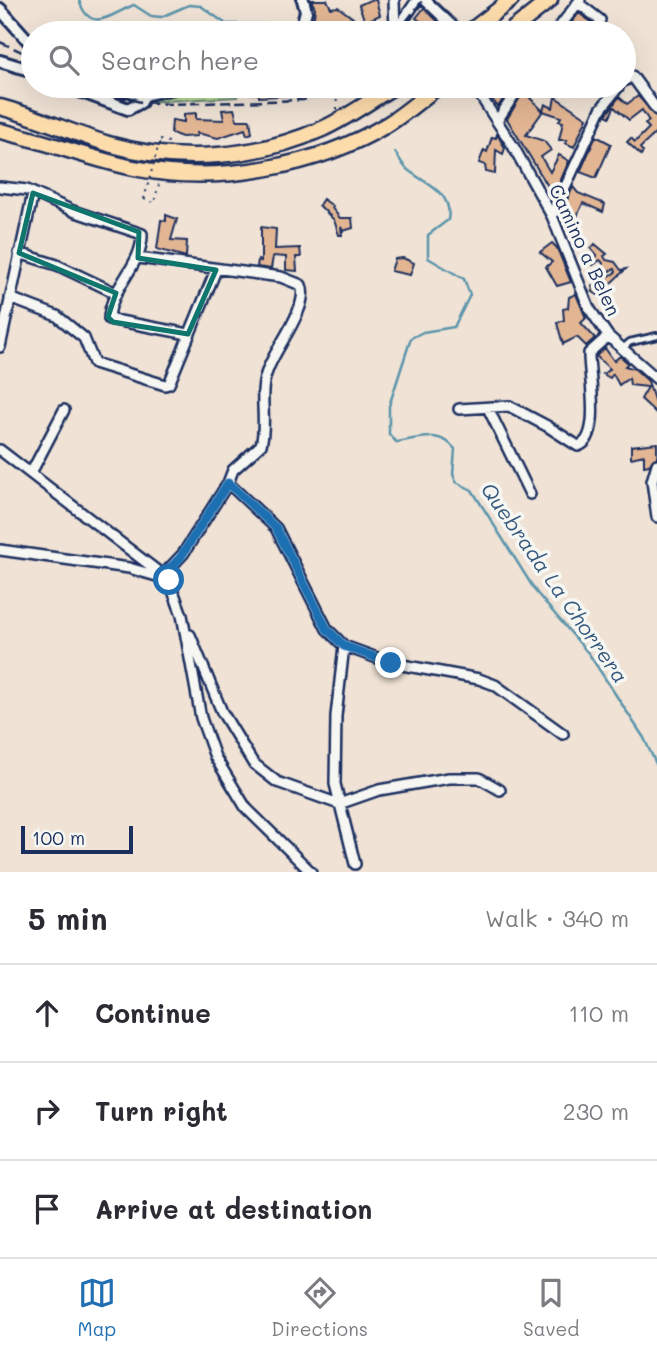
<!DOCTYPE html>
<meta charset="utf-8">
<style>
body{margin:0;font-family:Mali,sans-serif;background:#f7f7f7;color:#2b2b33}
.scale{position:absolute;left:21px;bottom:18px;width:112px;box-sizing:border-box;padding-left:7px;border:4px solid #1b2f5e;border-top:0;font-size:19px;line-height:24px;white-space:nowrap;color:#1b2f5e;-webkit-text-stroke:5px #f6f6f2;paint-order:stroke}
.stop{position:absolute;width:21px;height:21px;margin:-16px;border:5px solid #1f6fb2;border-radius:50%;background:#fff}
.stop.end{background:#1f6fb2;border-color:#fff;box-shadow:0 2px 7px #0008}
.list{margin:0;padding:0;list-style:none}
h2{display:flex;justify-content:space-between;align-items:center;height:91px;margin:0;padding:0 28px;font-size:30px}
h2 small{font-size:23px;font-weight:400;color:#7c7c81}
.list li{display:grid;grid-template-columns:46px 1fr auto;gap:21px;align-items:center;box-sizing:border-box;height:98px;padding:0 28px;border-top:2px solid #e1e1e2}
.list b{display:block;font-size:26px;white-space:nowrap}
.list em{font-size:23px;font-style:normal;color:#7c7c81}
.icon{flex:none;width:38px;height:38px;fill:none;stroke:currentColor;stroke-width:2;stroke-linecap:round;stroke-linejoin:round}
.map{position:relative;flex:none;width:657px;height:872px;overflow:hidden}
.search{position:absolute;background:#fff;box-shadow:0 7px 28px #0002;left:21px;right:21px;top:21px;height:77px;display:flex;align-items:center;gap:18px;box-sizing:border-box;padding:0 24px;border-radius:38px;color:#7c7c81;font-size:26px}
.sheet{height:385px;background:#fff}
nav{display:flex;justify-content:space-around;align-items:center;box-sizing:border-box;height:98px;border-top:2px solid #e1e1e2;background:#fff;font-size:19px;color:#7c7c81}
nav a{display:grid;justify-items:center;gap:4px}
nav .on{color:#1f6fb2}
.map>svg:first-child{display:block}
.green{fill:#b8dc96;stroke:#6a867a;stroke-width:2}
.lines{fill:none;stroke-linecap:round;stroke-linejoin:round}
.stream{stroke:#5b94ab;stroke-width:2.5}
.building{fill:#e3b693;stroke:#1b2f5e;stroke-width:2}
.service-casing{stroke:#1b2f5e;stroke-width:10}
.minor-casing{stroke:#1b2f5e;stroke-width:14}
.tertiary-casing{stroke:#1b2f5e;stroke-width:16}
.trunk-casing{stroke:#1b2f5e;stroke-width:19}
.path{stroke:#1b2f5e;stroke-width:2;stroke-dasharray:2 5;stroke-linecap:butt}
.service{stroke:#f6f6f2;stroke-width:4.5}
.minor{stroke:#f6f6f2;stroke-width:9}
.tertiary{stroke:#f6f6f2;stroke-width:10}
.trunk{stroke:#fddcac;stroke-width:14}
.rail{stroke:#1b2f5e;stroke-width:2.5;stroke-dasharray:10 5;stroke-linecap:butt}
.path-bridge{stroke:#1b2f5e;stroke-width:2;stroke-dasharray:2 5;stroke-linecap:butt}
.route{stroke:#1f6fb2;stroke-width:9}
.marked{fill:none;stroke:#0f766e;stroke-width:5;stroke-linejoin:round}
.labels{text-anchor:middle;stroke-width:7;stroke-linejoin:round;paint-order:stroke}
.street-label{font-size:19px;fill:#1b2f5e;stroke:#f6f6f2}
.water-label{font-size:21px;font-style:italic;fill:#36597e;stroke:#f6f6f2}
</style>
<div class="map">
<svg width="657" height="872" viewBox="0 0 657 872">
<rect width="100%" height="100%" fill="#f0e3d6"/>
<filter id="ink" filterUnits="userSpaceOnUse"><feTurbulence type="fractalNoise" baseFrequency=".0143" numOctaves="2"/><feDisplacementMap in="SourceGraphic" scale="14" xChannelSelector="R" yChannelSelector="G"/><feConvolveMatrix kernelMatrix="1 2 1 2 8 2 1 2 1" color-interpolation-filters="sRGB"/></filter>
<g filter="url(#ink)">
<path class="green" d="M 199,86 L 234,86 L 237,97 L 146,102 L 149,98 Z"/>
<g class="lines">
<path class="stream" d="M 79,0 C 90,35 111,14 134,5 L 151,16 L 161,17 L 189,5 L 201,6 L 226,24 L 271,24 L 288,33
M 395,152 C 399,158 403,166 408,170 C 427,185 453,192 448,220 L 428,235 L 428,258 L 464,279 L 470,295 L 454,327 L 423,332 L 411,338 L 389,406 L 389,434 L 396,442 C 418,439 439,429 455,449 L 453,474 L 456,482 L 472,490 L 536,592 L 589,654 L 644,738 L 657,766"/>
</g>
<path class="building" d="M 311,0 L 327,0 L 331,8 L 338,7 L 353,18 L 345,28 L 343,26 L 341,33 L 332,32 L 332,28 L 313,26 L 315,8 Z
M 370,0 L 376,0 L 380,15 L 365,22 L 359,5 Z
M 424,8 L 446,29 L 442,33 L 408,33 L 414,26 L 429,28 L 416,18 Z
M 579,13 L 596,26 L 603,27 L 597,33 L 564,33 Z
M 237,86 L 318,86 L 319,92 L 299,98 L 297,95 L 259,97 L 259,94 L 239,92 Z
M 482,86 L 498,86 L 507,93 L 498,107 Z
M 527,86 L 543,86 L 530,98 L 543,111 L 545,104 L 553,108 L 555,97 L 587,118 L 574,147 L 565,143 L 567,140 L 559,140 L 563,122 L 559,121 L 561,117 L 543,111 L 526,135 L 544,141 L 551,150 L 541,157 L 550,172 L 559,155 L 569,161 L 554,196 L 507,119 Z
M 638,96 L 657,117 L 657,132 L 640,148 L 643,152 L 641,155 L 627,142 L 631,138 L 635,142 L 649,128 L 645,124 L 649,121 L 642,110 L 629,120 L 614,107 L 610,117 L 606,115 L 619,97 L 627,104 Z
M 234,109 L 237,120 L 250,120 L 252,133 L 247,135 L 245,129 L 218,138 L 197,133 L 197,136 L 182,137 L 171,133 L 172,120 L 184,122 L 184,114 L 196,113 L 196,119 L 224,120 L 222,110 Z
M 497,134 L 505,148 L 503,154 L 496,150 L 495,174 L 486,172 L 485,165 L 479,163 L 484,150 L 487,152 L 492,137 L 496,138 Z
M 596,136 L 611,144 L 596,178 L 580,172 Z
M 573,187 L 578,193 L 605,204 L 603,212 L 583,203 L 573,225 L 566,221 L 561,213 Z
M 323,199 L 333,206 L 332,208 L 340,218 L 352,218 L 353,228 L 343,231 L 341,227 L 342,235 L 339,235 L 334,220 L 319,205 Z
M 166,215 L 177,219 L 171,240 L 187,241 L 186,257 L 157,249 L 161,220 L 166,221 Z
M 261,227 L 276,229 L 275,249 L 300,248 L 301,257 L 296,257 L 297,271 L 286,270 L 286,257 L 273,256 L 271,269 L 257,267 L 258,260 L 261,261 Z
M 552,243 L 557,248 L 571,282 L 557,286 L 546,267 L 552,262 L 540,252 Z
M 595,244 L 607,254 L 604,256 L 606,260 L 615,262 L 621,270 L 626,269 L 598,295 L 593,292 L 592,286 L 616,272 L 615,269 L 600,274 L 603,263 L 600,260 L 593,265 L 590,263 L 597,256 L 591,249 Z
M 403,258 L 414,263 L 410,275 L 391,271 L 395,259 Z
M 576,294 L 586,318 L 581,323 L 595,338 L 586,346 L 577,337 L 563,344 L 557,323 L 564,320 L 563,309 L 568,308 L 569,297 Z
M 605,348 L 614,361 L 620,356 L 628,363 L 625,366 L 635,369 L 648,381 L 654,400 L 657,394 L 657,414 L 641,399 L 648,387 L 630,385 L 629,378 L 619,385 L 613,374 L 610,378 L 603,374 L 610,369 L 596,356 Z
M 657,443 L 657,457 L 649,465 L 644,466 L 644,455 L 631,458 L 631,446 Z"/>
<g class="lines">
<defs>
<path id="service" d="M 623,348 L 630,342 L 657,336"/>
<path id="minor" d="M 394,0 L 395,30
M 425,0 L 460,33
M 578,3 L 600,20
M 395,32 L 417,0
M 555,33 L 580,0
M 624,81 L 632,76 L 657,110
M 476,89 L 513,146 L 552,216 L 589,308 L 608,336 L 657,379
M 497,121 L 520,86
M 0,187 L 27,190 L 73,211 L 142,234 C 143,265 110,287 109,319 L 188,334
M 552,216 L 601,109 L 619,86
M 19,253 L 57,265 L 116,293
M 138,258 L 281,277 L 301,285 C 310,306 276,347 268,369 C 257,394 268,420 261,445 L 233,470 L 228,483 L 276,528 L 327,629 L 344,646 L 336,716 L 335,784 L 355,864
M 10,298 L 57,316 L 84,338 L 94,363 L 165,385 L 169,384 L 216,270
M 0,347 L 33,193
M 488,408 L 530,494
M 459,409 L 509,406 L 547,426 L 578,446 C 603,439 588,372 589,353 L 608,336
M 0,450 L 169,580 L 182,615 L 201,718 L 215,757 L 246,808 L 311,872
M 657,464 L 652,481 L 657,517
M 31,473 L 64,410
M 0,550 L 129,568 L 167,579
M 164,574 L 183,554 L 228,483
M 190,635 L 222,712 L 253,763 L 277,782 L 339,804 L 379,790 L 449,778 L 479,778 L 500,790
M 344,646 L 391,663 L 479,679 L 495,685 L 563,734"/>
<path id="tertiary" d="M 0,9 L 33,46
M 300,33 L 306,11 L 303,0
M 0,61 L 33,71
M 66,86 L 128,109 L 141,102 L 144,95
M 113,86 L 144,95 L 183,86"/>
<path id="trunk" d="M 468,33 L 511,0
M 508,33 L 550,0
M 0,107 C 38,117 74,134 112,145 C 179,164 258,158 322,129 C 347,118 371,100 395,86
M 0,131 C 47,141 92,160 139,169 C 220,184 317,167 388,124 C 406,113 422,98 439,86"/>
</defs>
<use href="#service" class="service-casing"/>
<use href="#minor" class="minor-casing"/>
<use href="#tertiary" class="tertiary-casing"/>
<use href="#trunk" class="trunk-casing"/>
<path class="path" d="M 336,86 L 337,109
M 160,140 L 169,142
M 144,199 L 154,203 L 159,184"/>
<use href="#service" class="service"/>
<use href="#minor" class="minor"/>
<use href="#tertiary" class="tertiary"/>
<use href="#trunk" class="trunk"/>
<path class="rail" d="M 397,33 L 423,0
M 0,42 L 33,57
M 89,86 L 102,93 L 141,102 L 169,104 L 303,100 L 345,86"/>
<path class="path-bridge" d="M 144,199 L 160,140"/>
</g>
</g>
<g class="lines" filter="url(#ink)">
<path class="route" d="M 169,580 L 164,574 L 180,558 L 228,483 L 276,528 L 327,629 L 344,646 L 391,663"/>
</g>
<path class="marked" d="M 33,193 L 139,232 L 138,258 L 216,270 L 188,334 L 113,322 L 108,317 L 116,293 L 19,253 Z"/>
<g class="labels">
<g class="street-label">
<text transform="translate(585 250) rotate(65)" y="7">Camino a Belen</text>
</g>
<g class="water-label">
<text transform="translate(554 583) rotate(55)" y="7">Quebrada La Chorrera</text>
</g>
</g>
</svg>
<div class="scale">100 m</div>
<div class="stop" style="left:169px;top:580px"></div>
<div class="stop end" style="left:391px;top:663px"></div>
<div class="search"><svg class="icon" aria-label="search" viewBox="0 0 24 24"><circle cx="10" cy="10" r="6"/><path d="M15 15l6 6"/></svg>Search here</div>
</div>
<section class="sheet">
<h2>5 min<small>Walk · 340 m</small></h2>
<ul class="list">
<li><svg class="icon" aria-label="ahead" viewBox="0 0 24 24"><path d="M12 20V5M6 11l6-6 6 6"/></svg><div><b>Continue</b></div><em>110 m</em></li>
<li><svg class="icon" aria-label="right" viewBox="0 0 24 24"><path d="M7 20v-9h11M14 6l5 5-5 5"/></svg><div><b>Turn right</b></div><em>230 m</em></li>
<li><svg class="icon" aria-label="arrive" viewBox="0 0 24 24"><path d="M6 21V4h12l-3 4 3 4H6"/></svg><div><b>Arrive at destination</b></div></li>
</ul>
</section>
<nav>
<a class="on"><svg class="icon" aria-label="map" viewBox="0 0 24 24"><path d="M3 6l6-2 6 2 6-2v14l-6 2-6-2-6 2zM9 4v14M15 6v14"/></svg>Map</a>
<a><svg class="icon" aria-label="directions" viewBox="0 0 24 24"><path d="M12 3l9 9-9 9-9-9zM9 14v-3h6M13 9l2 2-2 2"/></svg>Directions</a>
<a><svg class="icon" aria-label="saved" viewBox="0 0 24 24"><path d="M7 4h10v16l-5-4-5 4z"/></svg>Saved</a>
</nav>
